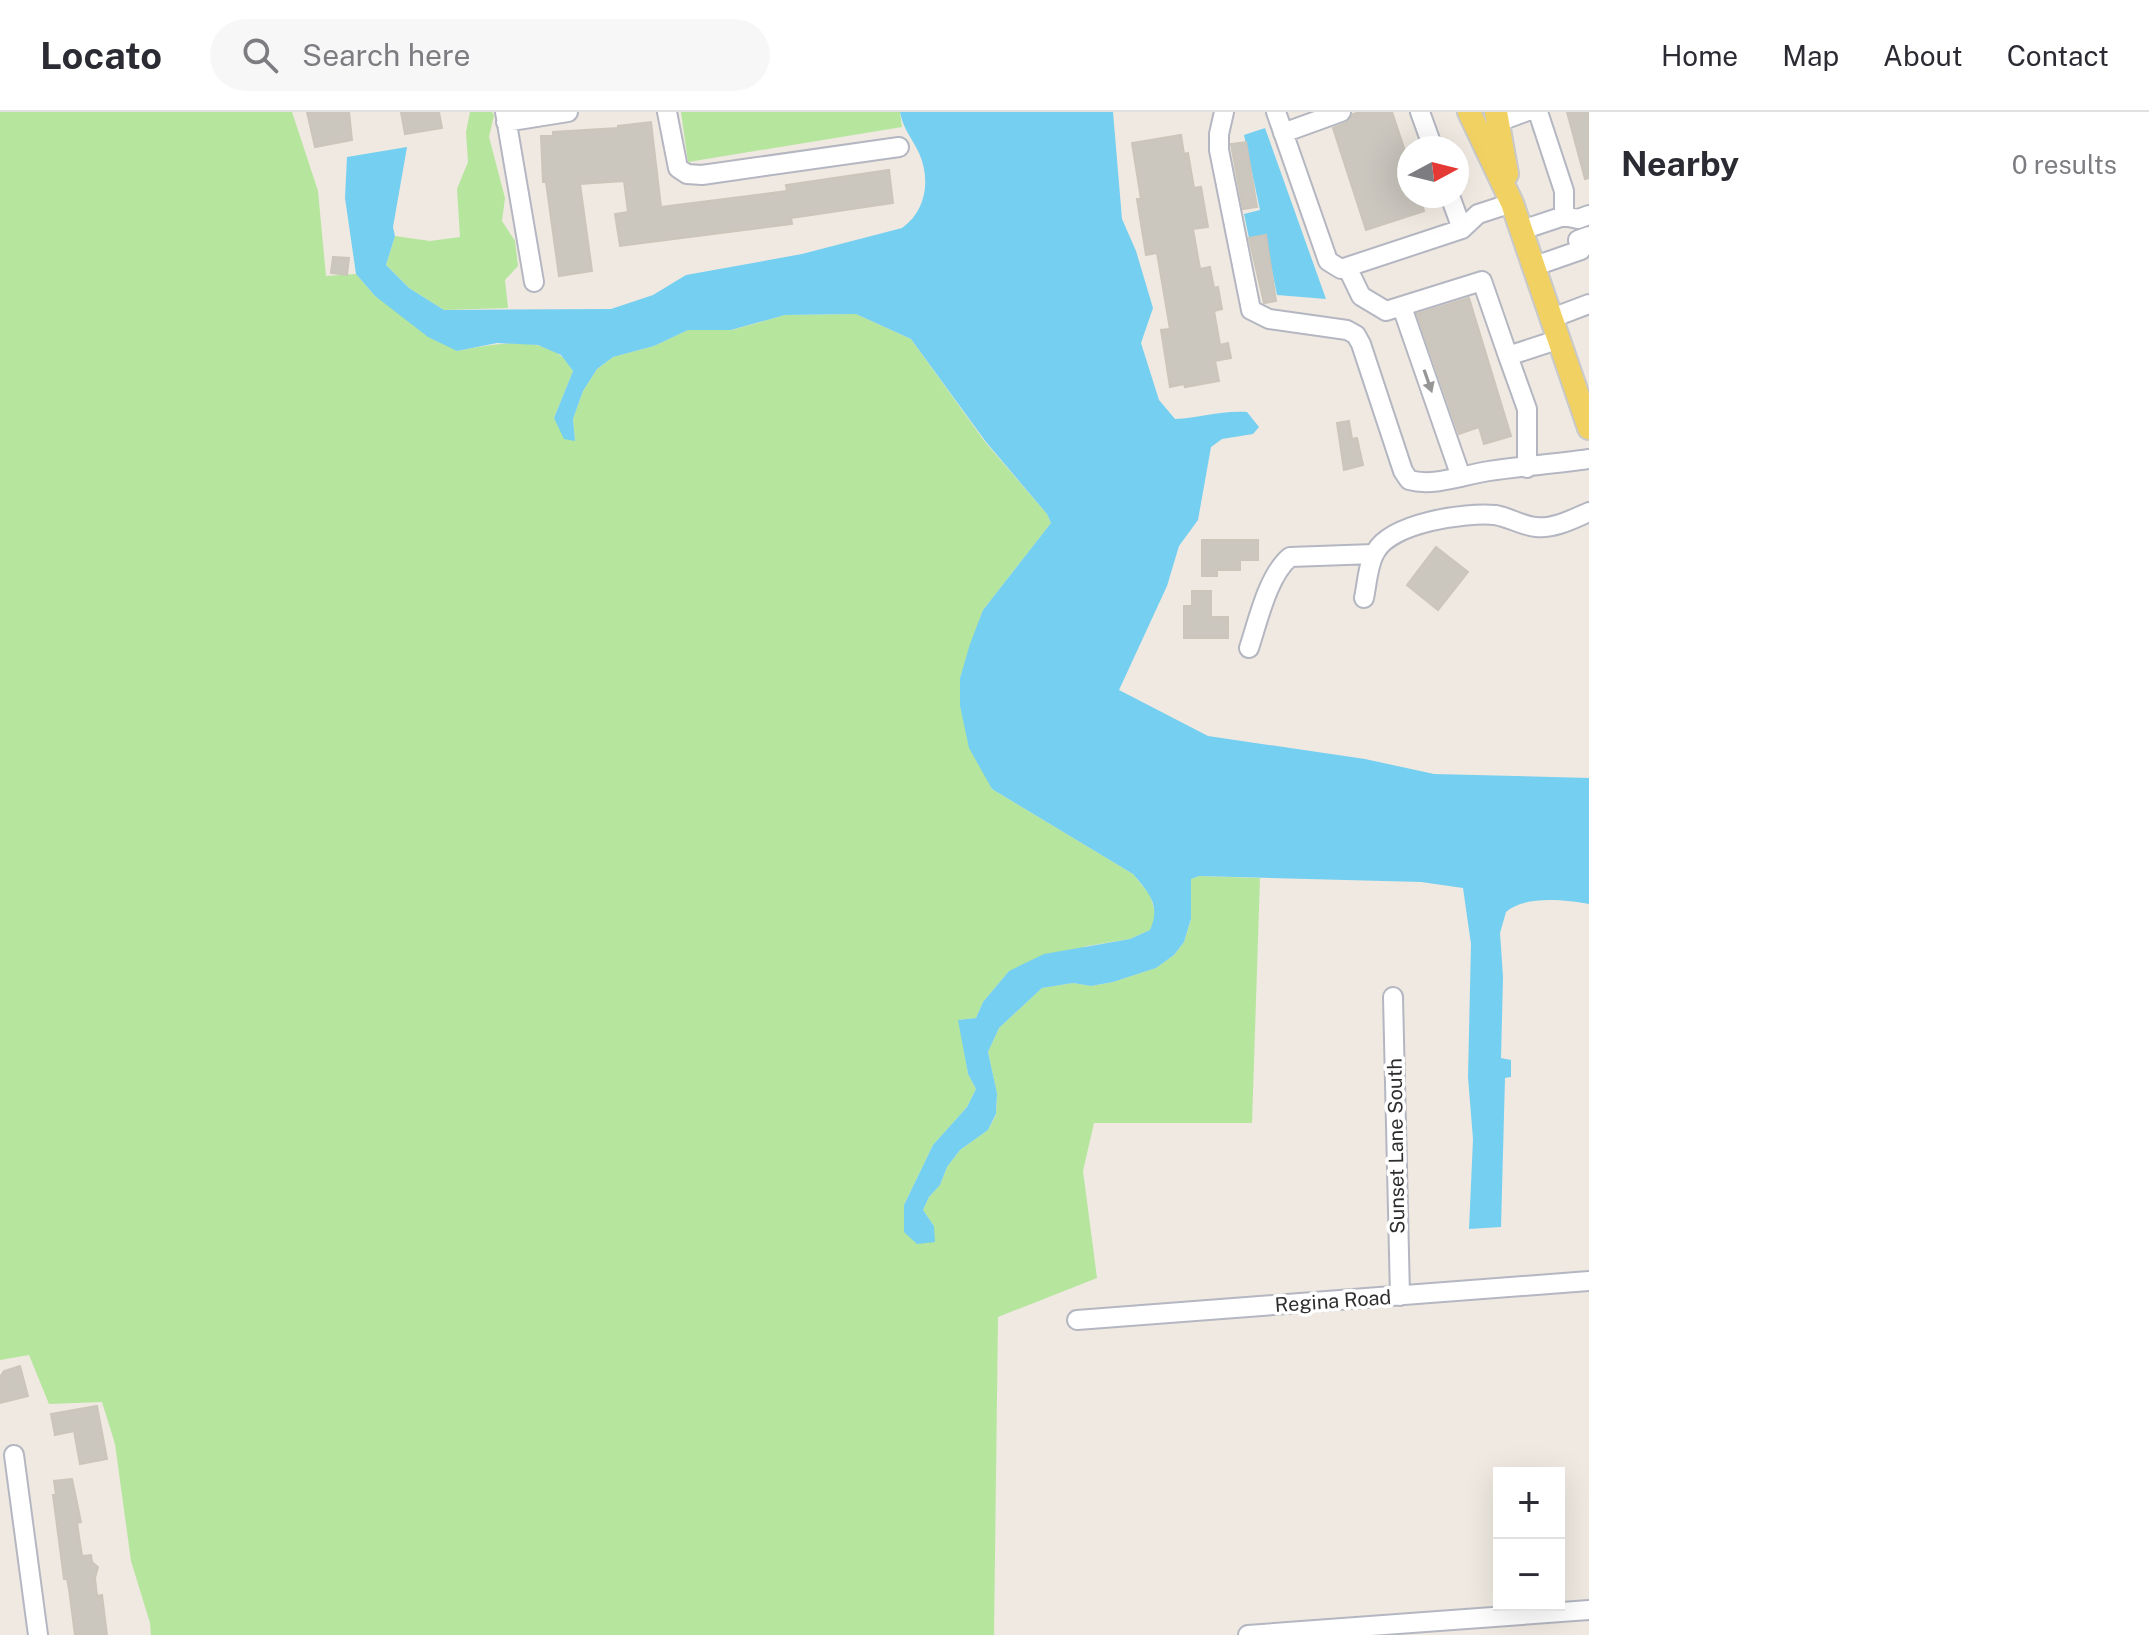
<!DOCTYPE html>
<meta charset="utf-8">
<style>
body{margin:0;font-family:"Public Sans",sans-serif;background:#f7f7f7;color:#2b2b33}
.controls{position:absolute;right:24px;bottom:24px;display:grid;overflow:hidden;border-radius:0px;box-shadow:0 8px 32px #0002}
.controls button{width:72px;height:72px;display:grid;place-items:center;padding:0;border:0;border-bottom:2px solid #e1e1e2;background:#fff;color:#2b2b33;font:40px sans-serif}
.compass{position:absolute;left:1397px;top:24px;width:72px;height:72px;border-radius:50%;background:#fff;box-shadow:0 8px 32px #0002;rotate:83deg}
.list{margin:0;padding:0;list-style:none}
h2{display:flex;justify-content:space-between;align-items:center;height:104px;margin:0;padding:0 32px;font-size:34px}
h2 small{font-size:26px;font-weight:400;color:#7c7c81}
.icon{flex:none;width:44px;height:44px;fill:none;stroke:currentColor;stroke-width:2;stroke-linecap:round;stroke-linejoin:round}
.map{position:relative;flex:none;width:1589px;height:1523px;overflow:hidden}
header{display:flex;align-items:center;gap:48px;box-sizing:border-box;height:112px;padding:0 40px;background:#fff;border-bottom:2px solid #e1e1e2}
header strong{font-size:38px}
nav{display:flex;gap:44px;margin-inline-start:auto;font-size:28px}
.search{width:560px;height:72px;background:#f7f7f7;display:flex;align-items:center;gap:20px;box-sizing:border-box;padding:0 28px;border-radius:44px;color:#7c7c81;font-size:30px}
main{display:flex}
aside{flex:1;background:#fff}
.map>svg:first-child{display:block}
.green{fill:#b6e59e}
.water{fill:#75cff0}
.building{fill:#cbc7bf;stroke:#cbc5ba;stroke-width:2}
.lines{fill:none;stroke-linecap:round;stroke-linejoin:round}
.minor-casing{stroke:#b4b7c1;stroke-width:22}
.major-casing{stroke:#c9c9c9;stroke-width:26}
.minor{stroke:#fff;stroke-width:18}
.major{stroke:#f2d163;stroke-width:22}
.oneway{fill:#969696}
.labels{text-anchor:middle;stroke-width:7;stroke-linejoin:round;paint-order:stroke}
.street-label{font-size:20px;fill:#2e2e2e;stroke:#fff}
</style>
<header>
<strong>Locato</strong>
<div class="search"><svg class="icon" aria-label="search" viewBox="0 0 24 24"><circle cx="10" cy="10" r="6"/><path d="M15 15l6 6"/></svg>Search here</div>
<nav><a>Home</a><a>Map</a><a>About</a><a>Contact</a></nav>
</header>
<main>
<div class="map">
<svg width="1589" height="1523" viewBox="0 0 1589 1523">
<rect width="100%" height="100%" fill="#efe9e1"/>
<path class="green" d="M 0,0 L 292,0 L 318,79 L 326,164 L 356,162 L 375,184 L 457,239 C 486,233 536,223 561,244 C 566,247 569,254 573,259 L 554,306 L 575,329 L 573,307 L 583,279 L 597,257 L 613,245 L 654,234 L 688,218 L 732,218 L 785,203 L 856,202 L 911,227 L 985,330 L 1047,402 L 1051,411 L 983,498 L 960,566 L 960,594 L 992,677 L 1133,762 L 1150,783 L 1156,804 L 1150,818 L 1130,827 L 1087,834 L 1009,859 L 983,890 L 976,906 L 959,908 L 968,962 L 976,977 L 967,995 L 933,1033 L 904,1093 L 934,1114 L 923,1098 L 929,1085 L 940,1073 L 947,1055 L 960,1038 L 988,1018 L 996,1003 L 997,981 L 988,940 L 999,916 L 1042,876 L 1073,871 L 1091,874 L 1113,870 L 1156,856 L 1174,843 L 1184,830 L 1191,808 L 1191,767 L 1199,764 L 1260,766 L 1252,1011 L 1094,1011 L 1083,1059 L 1097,1166 L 998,1205 L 994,1523 L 151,1523 L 150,1511 L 131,1449 L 115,1332 L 102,1290 L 49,1292 L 29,1243 L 0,1248 Z
M 470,0 L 492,0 L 494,3 L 489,25 L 505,86 L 502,109 L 515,129 L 518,154 L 505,168 L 508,196 L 444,198 L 409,176 L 386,153 L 395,124 L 430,129 L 460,125 L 457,77 L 468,50 L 466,20 Z
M 681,0 L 900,0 L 902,15 L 688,50 Z"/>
<path class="water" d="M 900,0 L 1113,0 L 1122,107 L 1136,139 L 1153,196 L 1141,231 L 1159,288 L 1175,307 C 1200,306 1222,298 1247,300 L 1259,315 L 1253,322 L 1222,327 L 1211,335 L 1198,408 L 1179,434 L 1167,474 L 1119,578 L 1208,624 L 1365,647 L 1434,662 L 1589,666 L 1589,792 C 1565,788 1525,783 1506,800 L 1500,821 L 1503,865 L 1501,946 L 1511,948 L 1511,965 L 1505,966 L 1501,1115 L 1469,1117 L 1473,1027 L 1468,965 L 1471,832 L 1463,776 L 1421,770 L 1199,764 L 1191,767 L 1191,807 L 1184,830 L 1174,843 L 1156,856 L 1113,870 L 1091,874 L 1073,871 L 1042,876 L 999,916 L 988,940 L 997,981 L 996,1002 L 988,1018 L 960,1038 L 947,1055 L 940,1073 L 929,1085 L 923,1098 L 934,1114 L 935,1130 L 917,1132 L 904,1120 L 904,1093 L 933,1033 L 967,995 L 976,977 L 968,962 L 958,908 L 976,906 L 983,890 L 1009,859 L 1044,842 L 1130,827 L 1150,818 C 1161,793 1149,781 1133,762 L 992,677 L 969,636 L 960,594 L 960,566 L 970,532 L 983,498 L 1051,411 L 1047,402 L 986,330 L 911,227 L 856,202 L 785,203 L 731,218 L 688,218 L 654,234 L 613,245 L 597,257 L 583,279 L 573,307 L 575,329 L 564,327 L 554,306 L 573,259 L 561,243 L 538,233 L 497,231 L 457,239 L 428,225 L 375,184 L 356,162 L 345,86 L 347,45 L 407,35 L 393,115 L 395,124 L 386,153 L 409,176 L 444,198 L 611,197 L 653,183 L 686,163 L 802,142 L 902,116 C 926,99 931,68 919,41 C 912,26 903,17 900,0 Z
M 1265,16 L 1326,187 L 1277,183 L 1265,124 L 1249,126 L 1244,102 L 1260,98 L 1244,23 Z"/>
<path class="building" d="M 307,0 L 349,0 L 352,28 L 315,35 Z
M 401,0 L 439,0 L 442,16 L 405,22 Z
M 1360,0 L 1392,0 L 1409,51 L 1409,84 L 1420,84 L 1424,99 L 1366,118 L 1333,16 L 1346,11 L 1353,2 Z
M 1567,0 L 1589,0 L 1589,66 L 1585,67 Z
M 651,10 L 661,95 L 787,79 L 786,73 L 889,58 L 893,91 L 791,106 L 792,112 L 620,134 L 615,102 L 628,100 L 624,69 L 580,72 L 592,159 L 559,164 L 546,70 L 543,70 L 541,24 L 553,24 L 553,20 L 618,16 L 618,14 Z
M 1181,23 L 1184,42 L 1188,41 L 1194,76 L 1201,75 L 1208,115 L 1193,117 L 1200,157 L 1210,155 L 1214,176 L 1218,175 L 1222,197 L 1214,199 L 1220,233 L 1228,231 L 1231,246 L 1215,249 L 1219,269 L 1185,275 L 1184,272 L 1170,275 L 1161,218 L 1170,217 L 1157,141 L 1146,143 L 1137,87 L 1141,87 L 1132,31 Z
M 1246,30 L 1257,95 L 1243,97 L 1231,32 Z
M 1266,123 L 1276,189 L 1264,191 L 1249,126 Z
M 333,145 L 349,146 L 347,163 L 331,161 Z
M 1469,186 L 1511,324 L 1484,332 L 1479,315 L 1459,322 L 1417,202 Z
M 1349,309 L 1352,327 L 1357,326 L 1363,353 L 1344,358 L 1337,311 Z
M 1202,428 L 1258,428 L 1258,448 L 1240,448 L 1240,458 L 1217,458 L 1217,464 L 1202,464 Z
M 1436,435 L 1468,460 L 1438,498 L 1407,473 Z
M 1192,479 L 1211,479 L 1211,505 L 1228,505 L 1228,526 L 1184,526 L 1184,494 L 1192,494 Z
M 20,1254 L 28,1284 L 0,1291 L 0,1265 L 4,1259 Z
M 97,1294 L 107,1347 L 80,1352 L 74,1319 L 55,1323 L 51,1302 Z
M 72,1367 L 81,1410 L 77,1411 L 82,1444 L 91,1443 L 92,1450 L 98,1455 L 95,1466 L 97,1484 L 102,1483 L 107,1523 L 75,1523 L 69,1477 L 67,1467 L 64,1467 L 53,1383 L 56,1383 L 54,1369 Z"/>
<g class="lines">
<defs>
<path id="minor" d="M 505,0 L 534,170
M 667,0 L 678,56 L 687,62 L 702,63 L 899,35
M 1224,0 L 1219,22 L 1219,38 L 1251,198 L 1269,207 L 1347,218 L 1356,223 L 1361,232 L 1403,359 L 1409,368 C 1434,375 1463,363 1489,359 C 1522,354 1556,352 1589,347
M 1276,0 L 1328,149 L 1341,157 L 1462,117 L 1478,102 L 1512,91
M 1420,0 L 1433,36
M 506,10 L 568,0
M 1498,10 L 1525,0
M 1283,21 L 1341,0
M 1450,84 L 1462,117
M 1564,104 L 1578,107 L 1589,103
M 1522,118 L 1564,104 L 1564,79 L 1538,0
M 1535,154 L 1581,138 L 1578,128 L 1589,124
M 1347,155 L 1361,184 L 1386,199 L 1482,169 L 1508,244
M 1402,195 L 1461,365
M 1552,206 L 1589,192
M 1527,356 L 1527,297 L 1508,244 L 1560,227
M 1364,486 C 1367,472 1368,451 1376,439 C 1392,411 1465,400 1495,403 C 1509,405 1522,414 1536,415 C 1554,417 1573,407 1589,400
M 1249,536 C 1258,509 1268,463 1290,445 L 1374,442
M 1393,885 L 1400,1184
M 1077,1208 L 1589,1169
M 14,1343 L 38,1523
M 1248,1523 L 1589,1498"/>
<path id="major" d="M 1469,0 L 1512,91 L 1589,316
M 1496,0 L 1507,62"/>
</defs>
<use href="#minor" class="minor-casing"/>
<use href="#major" class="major-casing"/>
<use href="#minor" class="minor"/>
<use href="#major" class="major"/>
</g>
<defs><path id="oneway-solid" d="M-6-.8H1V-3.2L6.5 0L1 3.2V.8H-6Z" transform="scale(2)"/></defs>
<use class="oneway" href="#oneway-solid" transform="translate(1428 269) rotate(71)"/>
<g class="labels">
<g class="street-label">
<text transform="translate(1396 1034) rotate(-91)" y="7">Sunset Lane South</text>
<text transform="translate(1333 1189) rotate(-4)" y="7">Regina Road</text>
</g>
</g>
</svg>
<div class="controls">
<button>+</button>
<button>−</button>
</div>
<svg class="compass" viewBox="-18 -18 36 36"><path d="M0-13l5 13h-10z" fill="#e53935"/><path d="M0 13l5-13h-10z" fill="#7c7c81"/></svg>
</div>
<aside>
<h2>Nearby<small>0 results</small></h2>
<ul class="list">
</ul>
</aside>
</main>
